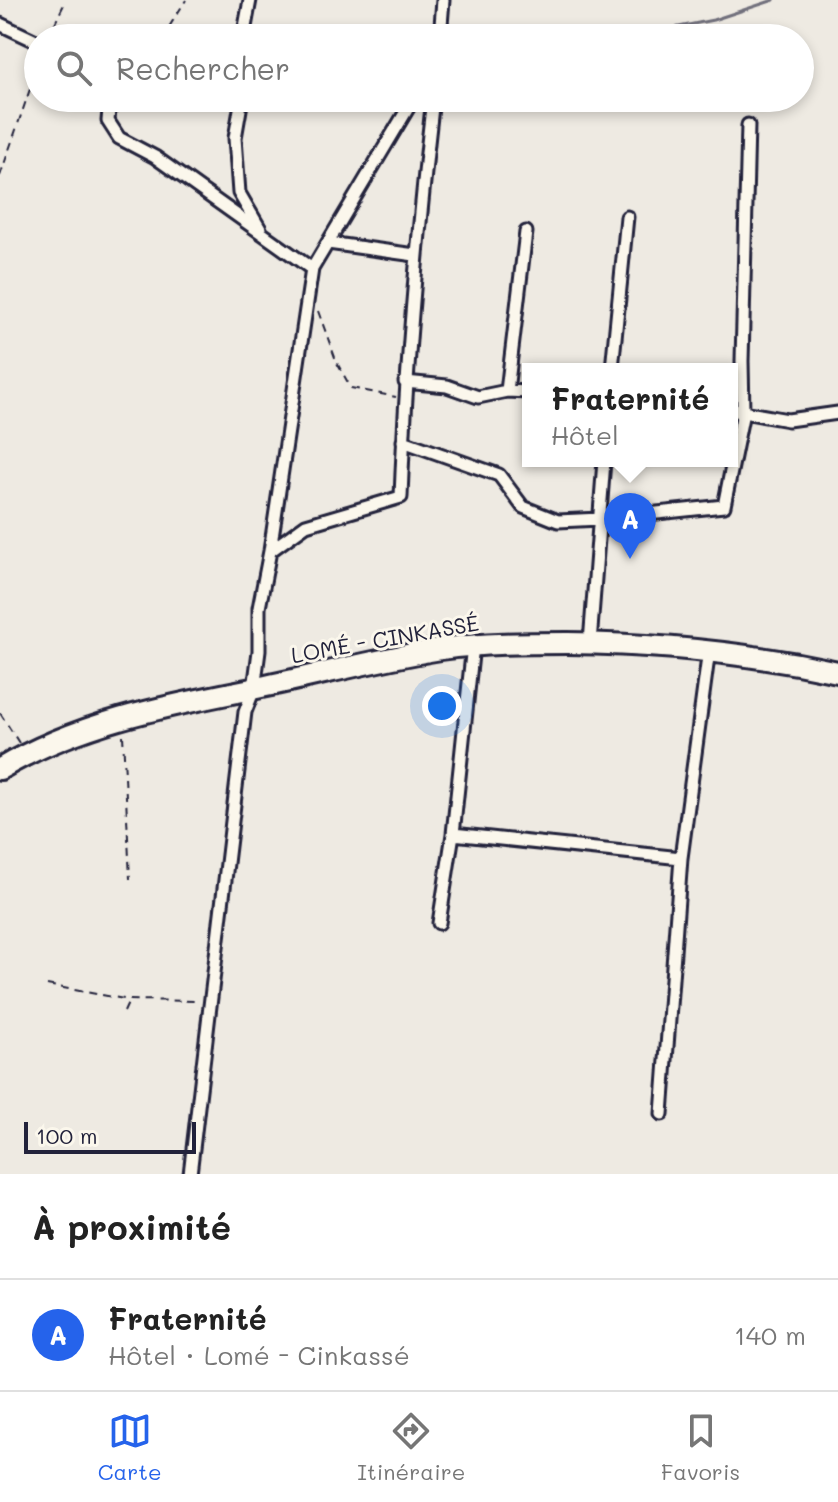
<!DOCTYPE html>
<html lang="fr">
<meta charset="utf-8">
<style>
body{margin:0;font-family:Mali,sans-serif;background:#f6f6f6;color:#222}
.scale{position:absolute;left:24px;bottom:20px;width:172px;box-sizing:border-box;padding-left:8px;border:4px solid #22223b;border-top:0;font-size:22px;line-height:28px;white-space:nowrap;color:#22223b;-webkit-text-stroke:6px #fbf7ec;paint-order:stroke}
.you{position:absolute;left:442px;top:706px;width:28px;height:28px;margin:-20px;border:6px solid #fff;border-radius:50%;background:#1a73e8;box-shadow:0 0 0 12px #1a73e833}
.badge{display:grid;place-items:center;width:52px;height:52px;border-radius:50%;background:#2563eb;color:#fff;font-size:26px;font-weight:700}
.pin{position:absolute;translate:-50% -66px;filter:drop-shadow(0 2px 4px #0008)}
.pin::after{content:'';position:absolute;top:42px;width:28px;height:24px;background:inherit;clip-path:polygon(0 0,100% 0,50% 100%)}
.popup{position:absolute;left:522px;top:363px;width:216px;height:104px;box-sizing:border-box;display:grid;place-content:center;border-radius:0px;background:#fff;filter:drop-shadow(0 2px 6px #0005);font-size:26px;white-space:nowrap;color:#767676}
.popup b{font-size:30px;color:#222}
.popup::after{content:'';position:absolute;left:50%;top:100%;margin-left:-16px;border:16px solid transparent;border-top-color:#fff}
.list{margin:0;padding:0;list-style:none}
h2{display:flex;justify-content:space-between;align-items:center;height:104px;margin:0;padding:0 32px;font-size:34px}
h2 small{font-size:26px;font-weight:400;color:#767676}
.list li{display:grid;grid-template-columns:52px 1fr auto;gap:24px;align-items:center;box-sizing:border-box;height:112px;padding:0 32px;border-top:2px solid #e0e0e0}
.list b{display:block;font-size:30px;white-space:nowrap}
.list p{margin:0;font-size:26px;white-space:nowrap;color:#767676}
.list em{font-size:26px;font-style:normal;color:#767676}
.icon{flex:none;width:44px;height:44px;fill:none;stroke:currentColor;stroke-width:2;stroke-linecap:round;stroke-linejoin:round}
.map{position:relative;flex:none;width:838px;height:1174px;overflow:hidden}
.search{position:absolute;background:#fff;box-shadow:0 4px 12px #0003;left:24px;right:24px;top:24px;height:88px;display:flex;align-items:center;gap:20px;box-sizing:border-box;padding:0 28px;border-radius:44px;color:#767676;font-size:30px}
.sheet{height:216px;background:#fff}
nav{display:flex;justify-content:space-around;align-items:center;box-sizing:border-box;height:112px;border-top:2px solid #e0e0e0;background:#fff;font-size:22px;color:#767676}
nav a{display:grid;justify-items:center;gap:4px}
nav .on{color:#2563eb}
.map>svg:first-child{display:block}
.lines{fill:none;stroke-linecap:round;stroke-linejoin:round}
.stream{stroke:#716f7c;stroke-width:3}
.minor-casing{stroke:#22223b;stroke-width:17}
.trunk-casing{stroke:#22223b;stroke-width:26}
.path{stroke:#22223b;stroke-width:2;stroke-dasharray:8 6;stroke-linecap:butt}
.minor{stroke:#fbf7ec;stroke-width:11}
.trunk{stroke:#fbf7ec;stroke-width:20}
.labels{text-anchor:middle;stroke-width:6;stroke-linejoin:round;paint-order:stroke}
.street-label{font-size:22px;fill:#22223b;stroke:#fbf7ec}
</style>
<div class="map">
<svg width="838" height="1174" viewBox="0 0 838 1174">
<rect width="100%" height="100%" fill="#eeeae2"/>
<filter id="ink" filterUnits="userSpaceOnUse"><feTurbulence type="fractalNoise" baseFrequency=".0125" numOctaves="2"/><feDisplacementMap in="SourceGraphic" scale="16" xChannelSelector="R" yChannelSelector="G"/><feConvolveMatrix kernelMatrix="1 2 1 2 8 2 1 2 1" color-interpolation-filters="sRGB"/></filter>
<g filter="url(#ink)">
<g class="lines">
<path class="stream" d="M 644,38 L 669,29 L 713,20 L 774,0"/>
<defs>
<path id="minor" d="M 0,24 L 38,42
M 243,38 L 250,0
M 440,38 L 443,0
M 110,98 L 108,121 L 119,138 L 155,157 L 312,269
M 242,98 L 235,138 L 239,193 L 260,229
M 328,243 L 415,255
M 612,369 L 627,217
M 405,382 L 447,386 L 478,397 L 507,391 L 528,392
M 507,391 L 526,232
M 732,410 L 788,420 L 838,413
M 403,441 L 499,475 L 523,507 L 558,521 L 600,519 L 724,506 L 743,412 L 742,361 L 748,125
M 270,551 L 306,525 L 401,497 C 406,363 418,231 433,98
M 590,643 L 604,461
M 453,834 L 681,858 L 662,1114
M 681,858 L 709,650
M 439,923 L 453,834 L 473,645
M 190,1174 L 245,712 L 254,689 L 259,651 L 259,608 L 270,551 L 312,269 L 414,98"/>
<path id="trunk" d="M 0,769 C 77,723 165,706 252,689 C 315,676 378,659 441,649 C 483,643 526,643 568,643 C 660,644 749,653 838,672"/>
</defs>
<use href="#minor" class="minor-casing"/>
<use href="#trunk" class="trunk-casing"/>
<path class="path" d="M 48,38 L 66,0
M 162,38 L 186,0
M 0,176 L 38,66
M 318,311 L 337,363 L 351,388 L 396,397
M 0,713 L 19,743
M 123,735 L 130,879
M 47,985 L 129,1000 L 198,1001
M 124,1012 L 129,1001"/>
<use href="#minor" class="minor"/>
<use href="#trunk" class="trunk"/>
</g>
</g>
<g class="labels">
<g class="street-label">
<text transform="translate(385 639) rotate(-10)" y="8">LOMÉ - CINKASSÉ</text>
</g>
</g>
</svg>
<div class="scale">100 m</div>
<div class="you"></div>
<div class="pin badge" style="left:630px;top:559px">A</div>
<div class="popup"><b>Fraternité</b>Hôtel</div>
<div class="search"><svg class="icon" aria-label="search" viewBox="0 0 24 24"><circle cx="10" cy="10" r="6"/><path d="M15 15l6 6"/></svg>Rechercher</div>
</div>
<section class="sheet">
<h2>À proximité<small></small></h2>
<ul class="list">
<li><span class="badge">A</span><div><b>Fraternité</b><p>Hôtel · Lomé - Cinkassé</p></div><em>140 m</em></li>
</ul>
</section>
<nav>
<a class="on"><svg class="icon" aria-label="map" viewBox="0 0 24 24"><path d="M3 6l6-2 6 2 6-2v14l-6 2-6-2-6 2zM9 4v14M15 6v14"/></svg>Carte</a>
<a><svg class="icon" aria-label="directions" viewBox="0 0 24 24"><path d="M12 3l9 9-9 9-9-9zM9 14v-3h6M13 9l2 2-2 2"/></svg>Itinéraire</a>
<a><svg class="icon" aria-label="saved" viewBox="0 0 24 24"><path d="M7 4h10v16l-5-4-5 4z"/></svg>Favoris</a>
</nav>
